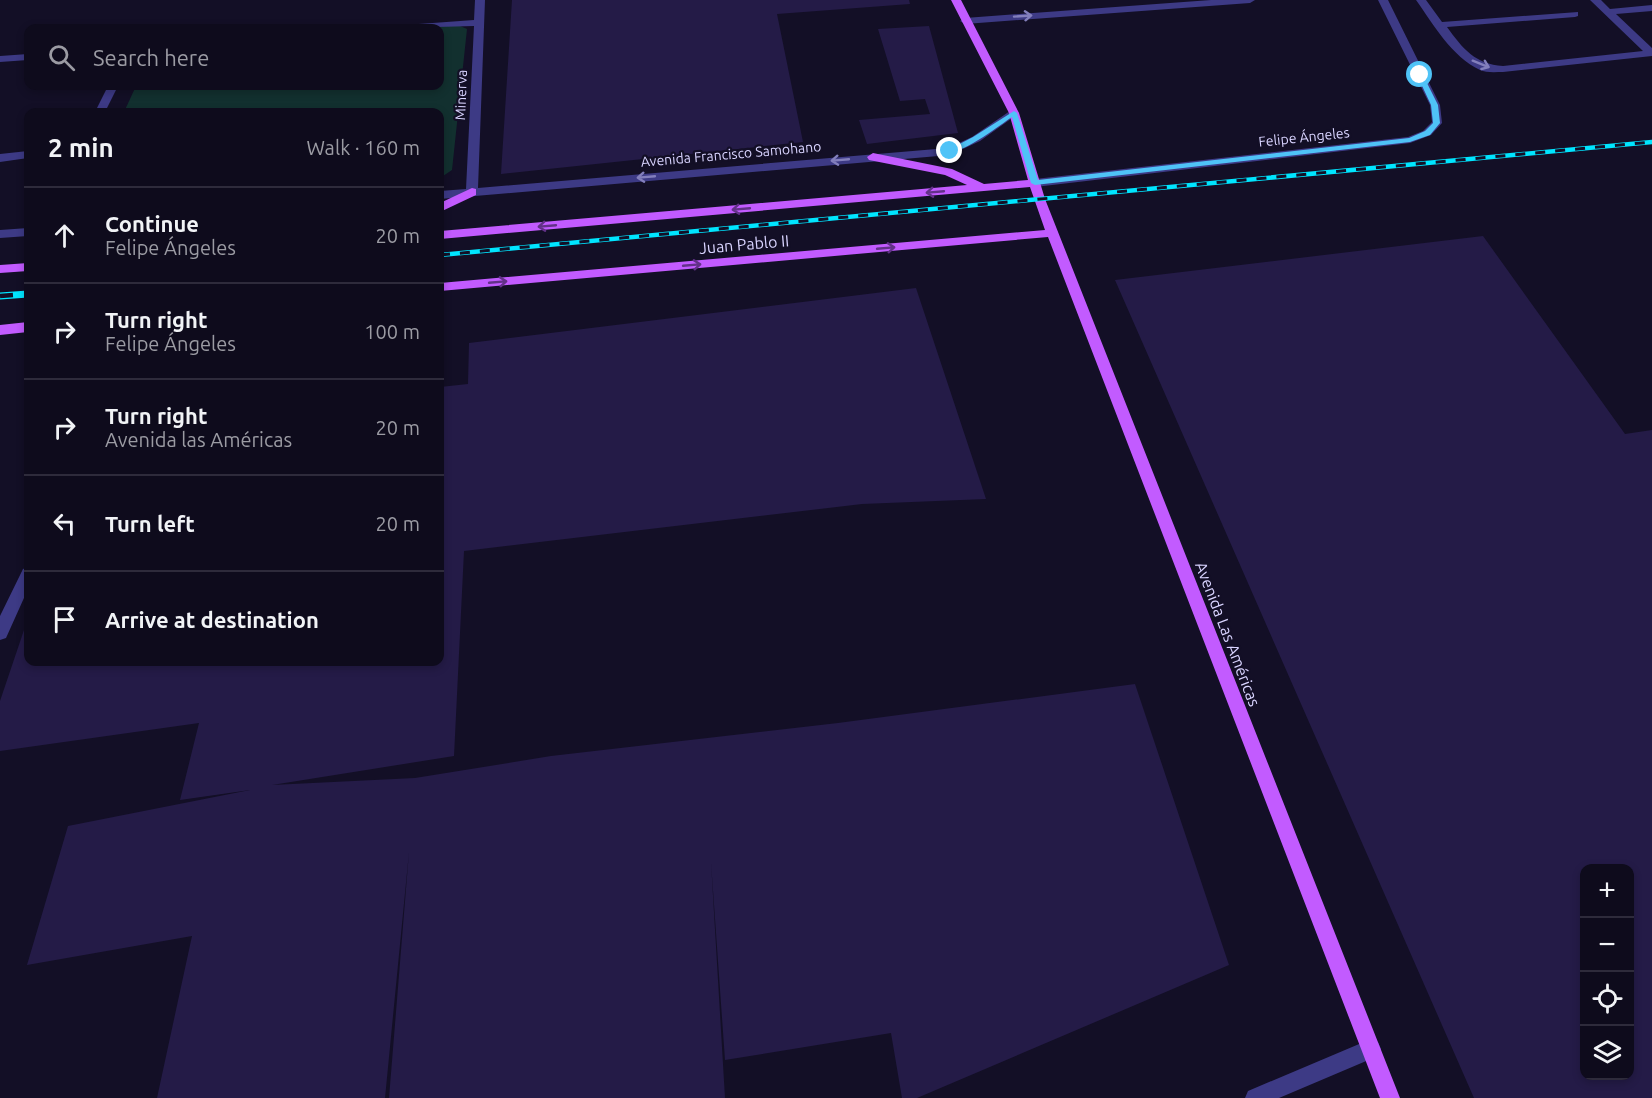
<!DOCTYPE html>
<meta charset="utf-8">
<style>
body{margin:0;font-family:Ubuntu,sans-serif;background:#171425;color:#f1f3f6}
.controls{position:absolute;right:18px;bottom:18px;display:grid;overflow:hidden;border-radius:12px;box-shadow:0 3px 9px #0003}
.controls button{width:54px;height:54px;display:grid;place-items:center;padding:0;border:0;border-bottom:2px solid #2e2b3b;background:#0e0b1c;color:#f1f3f6;font:30px sans-serif}
.stop{position:absolute;width:18px;height:18px;margin:-14px;border:4px solid #4fc3f7;border-radius:50%;background:#fff}
.stop.end{background:#4fc3f7;border-color:#fff;box-shadow:0 2px 6px #0008}
.list{margin:0;padding:0;list-style:none}
h2{display:flex;justify-content:space-between;align-items:center;height:78px;margin:0;padding:0 24px;font-size:26px}
h2 small{font-size:20px;font-weight:400;color:#9b9ba3}
.list li{display:grid;grid-template-columns:39px 1fr auto;gap:18px;align-items:center;box-sizing:border-box;height:96px;padding:0 24px;border-top:2px solid #2e2b3b}
.list b{display:block;font-size:22px;white-space:nowrap}
.list p{margin:0;font-size:20px;white-space:nowrap;color:#9b9ba3}
.list em{font-size:20px;font-style:normal;color:#9b9ba3}
.icon{flex:none;width:33px;height:33px;fill:none;stroke:currentColor;stroke-width:2;stroke-linecap:round;stroke-linejoin:round}
.map{position:relative;flex:none;width:1652px;height:1098px;overflow:hidden}
.search{position:absolute;background:#0e0b1c;box-shadow:0 3px 9px #0003;left:24px;top:24px;width:420px;height:66px;display:flex;align-items:center;gap:15px;box-sizing:border-box;padding:0 21px;border-radius:12px;color:#9b9ba3;font-size:22px}
.panel{position:absolute;background:#0e0b1c;box-shadow:0 3px 9px #0003;left:24px;top:108px;width:420px;height:558px;border-radius:12px}
.map>svg:first-child{display:block}
.green{fill:#12302f}
.building{fill:#241b47;fill-rule:evenodd}
.lines{fill:none;stroke-linecap:round;stroke-linejoin:round}
.minor{fill:#3d3a85;fill-rule:evenodd}
.major{fill:#c25bff;fill-rule:evenodd}
.rail-far1-casing{stroke:#00e5ff;stroke-width:4.5}
.rail-casing{stroke:#00e5ff;stroke-width:7}
.rail-far1{stroke:#130f26;stroke-width:3;stroke-dasharray:10;stroke-linecap:butt}
.rail{stroke:#130f26;stroke-width:4.5;stroke-dasharray:13;stroke-linecap:butt}
.oneway{stroke:#837fbc}
.oneway2{stroke:#623188}
.route{fill:#4fc3f7}
.labels{text-anchor:middle;stroke-width:4.5;stroke-linejoin:round;paint-order:stroke}
.far-street-label{font-size:14px;fill:#d9d4ff;stroke:#130f26}
.street-label{font-size:16px;fill:#d9d4ff;stroke:#130f26}
</style>
<div class="map">
<svg width="1652" height="1098" viewBox="0 0 1652 1098">
<rect width="100%" height="100%" fill="#130f26"/>
<path class="green" d="M 458,25 L 467,29 L 452,170 L 440,178 L 440,112 L 124,112 L 136,86 L 440,86 L 440,28 L 421,28 Z"/>
<path class="building" d="M 512,0 L 909,0 L 910,4 L 777,14 L 803,142 L 501,174 Z
M 929,26 L 958,133 L 867,144 L 859,120 L 930,114 L 925,99 L 900,101 L 878,29 Z
M 1483,236 L 1625,434 L 1652,430 L 1652,1098 L 1474,1098 L 1115,280 ZM 1584,868 L 1630,868 L 1630,1076 L 1584,1076 Z
M 916,288 L 986,499 L 862,504 L 464,551 L 454,756 L 272,785 L 415,778 L 551,756 L 838,723 L 1135,684 L 1229,965 L 917,1098 L 902,1098 L 891,1033 L 725,1060 L 711,862 L 725,1098 L 389,1098 L 409,852 L 385,1098 L 157,1098 L 192,936 L 27,965 L 68,826 L 250,790 L 180,800 L 199,723 L 0,751 L 0,701 L 24,630 L 28,629 L 28,662 L 440,662 L 440,387 L 468,384 L 469,343 Z"/>
<g class="lines">
<path class="minor" d="M 475,0 L 485,0 L 478,188 L 948,148 L 972,137 L 1010,111 L 1014,110 L 1019,113 L 980,141 L 950,155 L 440,199 L 440,191 L 466,189 L 474,26 L 400,28 L 405,25 L 474,20 Z
M 1211,0 L 1255,0 L 1250,3 L 965,24 L 960,21 L 965,18 Z
M 1378,0 L 1388,0 L 1440,105 L 1442,123 L 1431,135 L 1410,143 L 1035,187 L 1029,183 L 1035,179 L 1408,137 L 1423,131 L 1432,122 L 1430,105 Z
M 1416,0 L 1426,0 L 1442,22 L 1578,12 L 1578,16 L 1575,17 L 1447,27 C 1463,49 1475,64 1503,66 L 1643,51 L 1590,0 L 1601,0 L 1610,9 L 1652,5 L 1652,11 L 1616,14 L 1652,48 L 1652,56 L 1503,72 C 1496,72 1486,73 1480,70 C 1452,57 1433,24 1416,0 Z
M 28,54 L 28,60 L 0,62 L 0,56 Z
M 108,86 L 118,86 L 105,112 L 95,112 Z
M 28,151 L 28,158 L 0,162 L 0,154 Z
M 28,228 L 28,236 L 0,238 L 0,230 Z
M 28,567 L 28,589 L 6,638 L 0,640 L 0,616 L 23,569 Z
M 1371,1039 L 1378,1042 L 1381,1049 L 1378,1056 L 1279,1098 L 1245,1098 L 1248,1091 Z"/>
<path class="major" d="M 951,0 L 961,0 L 1019,113 L 1045,199 L 1400,1098 L 1380,1098 L 1048,237 L 440,291 L 440,283 L 1045,230 L 1030,187 L 440,239 L 440,231 L 967,185 L 945,175 L 869,160 L 867,157 L 873,153 L 952,169 L 984,184 L 1028,180 L 1009,113 Z
M 472,188 L 476,189 L 476,195 L 440,212 L 440,203 Z
M 28,263 L 28,271 L 0,273 L 0,265 Z
M 28,322 L 28,332 L 0,335 L 0,325 Z"/>
<defs>
<path id="rail-far1" d="M 440,255 L 1652,142"/>
<path id="rail" d="M 0,296 L 28,294"/>
</defs>
<use href="#rail-far1" class="rail-far1-casing"/>
<use href="#rail" class="rail-casing"/>
<use href="#rail-far1" class="rail-far1"/>
<use href="#rail" class="rail"/>
</g>
<defs><path id="oneway-shaft" d="M-6 0H5M1.5-3L5.5 0L1.5 3" fill="none" stroke-width="1.6" stroke-linecap="round" stroke-linejoin="round" transform="scale(1.5)"/></defs>
<g class="oneway">
<use href="#oneway-shaft" transform="translate(1023 16) rotate(-4)"/>
<use href="#oneway-shaft" transform="translate(1481 64) rotate(22)"/>
<use href="#oneway-shaft" transform="translate(840 160) rotate(175)"/>
<use href="#oneway-shaft" transform="translate(646 177) rotate(175)"/>
</g>
<g class="oneway2">
<use href="#oneway-shaft" transform="translate(935 192) rotate(175)"/>
<use href="#oneway-shaft" transform="translate(741 209) rotate(175)"/>
<use href="#oneway-shaft" transform="translate(547 226) rotate(175)"/>
<use href="#oneway-shaft" transform="translate(886 248) rotate(-5)"/>
<use href="#oneway-shaft" transform="translate(692 265) rotate(-5)"/>
<use href="#oneway-shaft" transform="translate(498 282) rotate(-5)"/>
</g>
<path class="route" d="M 1420,73 L 1423,75 L 1438,105 L 1440,123 L 1430,135 L 1410,142 L 1035,185 L 1031,183 L 1012,117 C 1000,125 958,158 946,151 L 973,137 L 1014,111 L 1017,113 L 1038,180 L 1409,138 L 1425,131 L 1433,123 L 1431,105 L 1417,75 Z"/>
<g class="labels">
<g class="far-street-label">
<text transform="translate(461 95) rotate(-88)" y="5">Minerva</text>
<text transform="translate(1304 137) rotate(-6)" y="5">Felipe Ángeles</text>
<text transform="translate(731 154) rotate(-5)" y="5">Avenida Francisco Samohano</text>
</g>
<g class="street-label">
<text transform="translate(744 244) rotate(-5)" y="6">Juan Pablo II</text>
<text transform="translate(1228 634) rotate(69)" y="6">Avenida Las Américas</text>
</g>
</g>
</svg>
<div class="controls">
<button>+</button>
<button>−</button>
<button><svg class="icon" aria-label="locate" viewBox="0 0 24 24"><circle cx="12" cy="12" r="6"/><path d="M12 2v4M12 18v4M2 12h4M18 12h4"/></svg></button>
<button><svg class="icon" aria-label="layers" viewBox="0 0 24 24"><path d="M12 4l9 5-9 5-9-5zM3 14l9 5 9-5"/></svg></button>
</div>
<div class="stop" style="left:1420px;top:75px"></div>
<div class="stop end" style="left:950px;top:151px"></div>
<div class="search"><svg class="icon" aria-label="search" viewBox="0 0 24 24"><circle cx="10" cy="10" r="6"/><path d="M15 15l6 6"/></svg>Search here</div>
<section class="panel">
<h2>2 min<small>Walk · 160 m</small></h2>
<ul class="list">
<li><svg class="icon" aria-label="ahead" viewBox="0 0 24 24"><path d="M12 20V5M6 11l6-6 6 6"/></svg><div><b>Continue</b><p>Felipe Ángeles</p></div><em>20 m</em></li>
<li><svg class="icon" aria-label="right" viewBox="0 0 24 24"><path d="M7 20v-9h11M14 6l5 5-5 5"/></svg><div><b>Turn right</b><p>Felipe Ángeles</p></div><em>100 m</em></li>
<li><svg class="icon" aria-label="right" viewBox="0 0 24 24"><path d="M7 20v-9h11M14 6l5 5-5 5"/></svg><div><b>Turn right</b><p>Avenida las Américas</p></div><em>20 m</em></li>
<li><svg class="icon" aria-label="left" viewBox="0 0 24 24"><path d="M17 20v-9H6M10 6l-5 5 5 5"/></svg><div><b>Turn left</b></div><em>20 m</em></li>
<li><svg class="icon" aria-label="arrive" viewBox="0 0 24 24"><path d="M6 21V4h12l-3 4 3 4H6"/></svg><div><b>Arrive at destination</b></div></li>
</ul>
</section>
</div>
